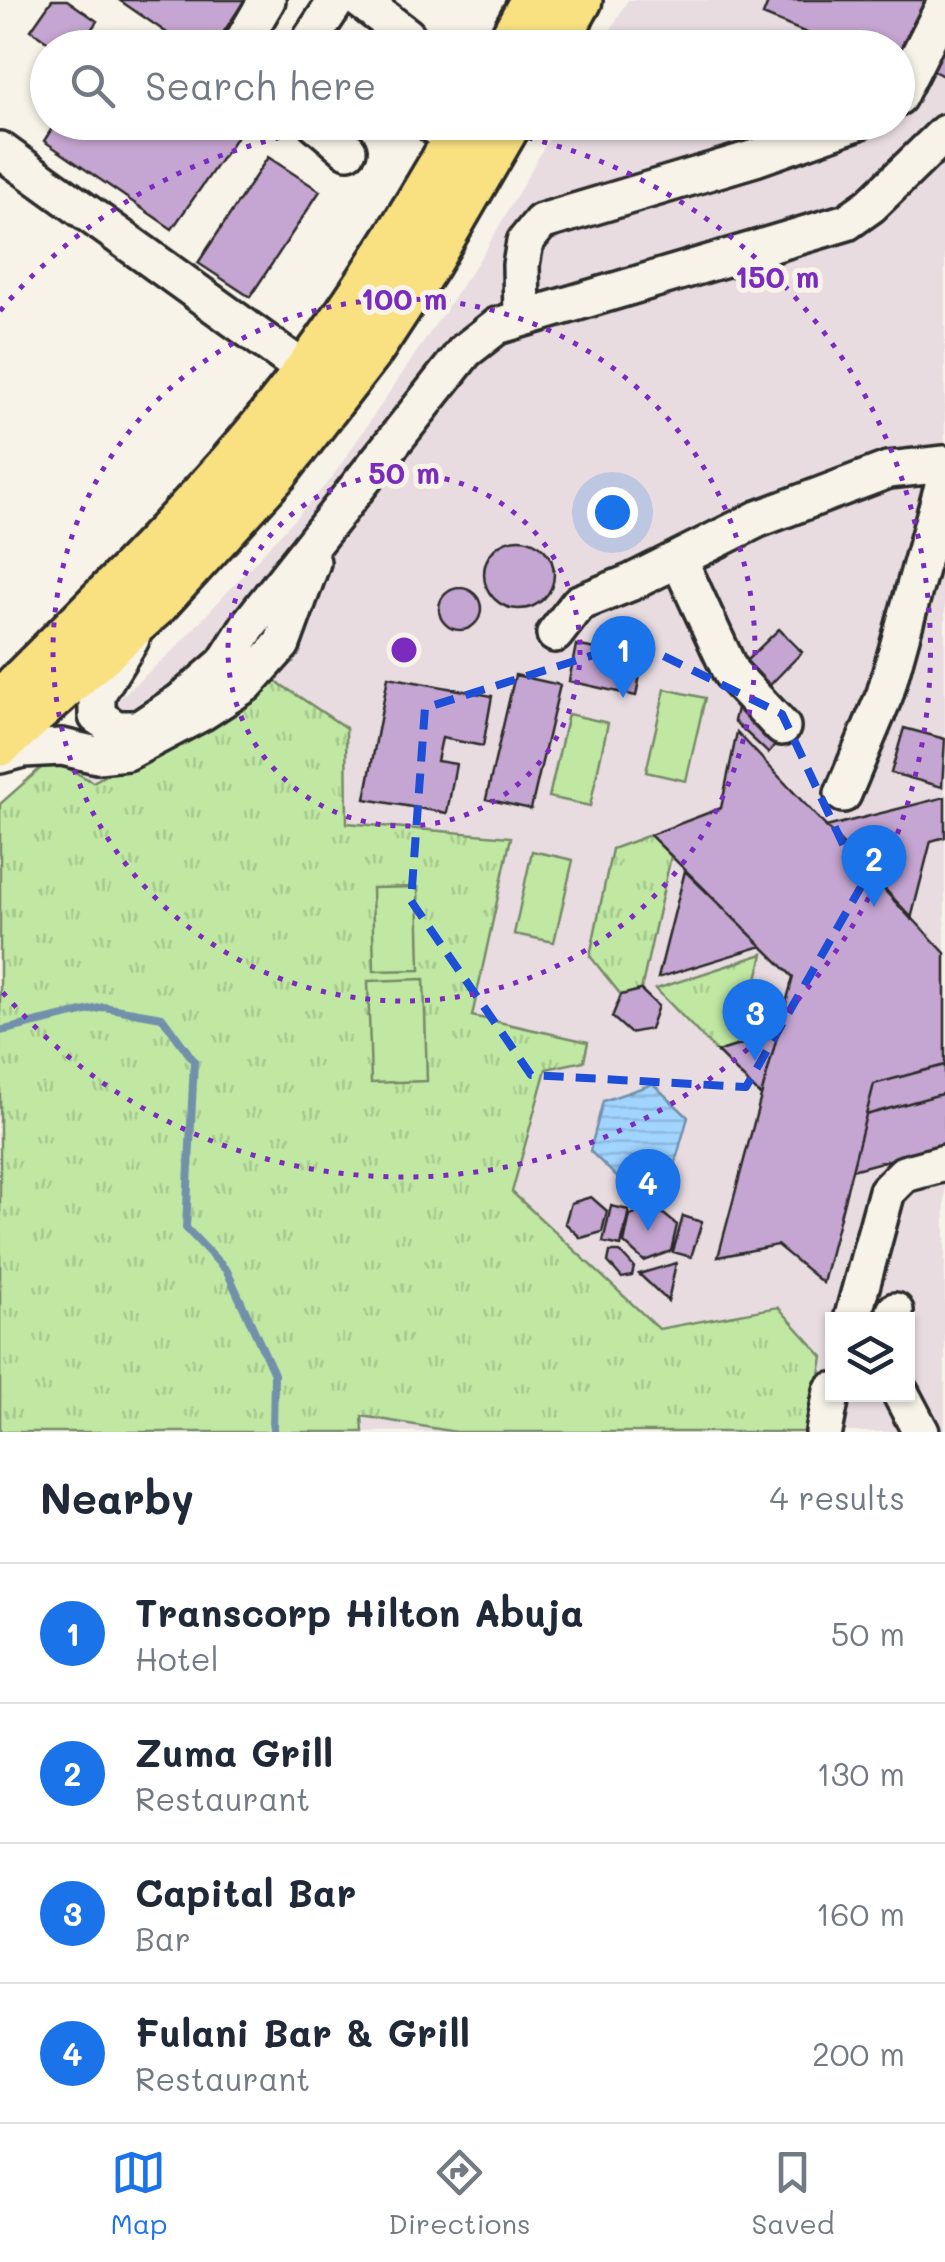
<!DOCTYPE html>
<style>
body{margin:0;font-family:Mali,sans-serif;background:#f6f6f7;color:#1f2937}
.controls{position:absolute;right:30px;bottom:30px;display:grid;overflow:hidden;border-radius:0px;box-shadow:0 2px 8px #0004}
.controls button{width:90px;height:90px;display:grid;place-items:center;padding:0;border:0;border-bottom:2px solid #e0e1e3;background:#fff;color:#1f2937;font:50px sans-serif}
.you{position:absolute;left:612px;top:512px;width:35px;height:35px;margin:-25px;border:8px solid #fff;border-radius:50%;background:#1a73e8;box-shadow:0 0 0 15px #1a73e833}
.badge{display:grid;place-items:center;width:65px;height:65px;border-radius:50%;background:#1a73e8;color:#fff;font-size:32px;font-weight:700}
.pin{position:absolute;translate:-50% -82px;filter:drop-shadow(0 2px 5px #0008)}
.pin::after{content:'';position:absolute;top:52px;width:35px;height:30px;background:inherit;clip-path:polygon(0 0,100% 0,50% 100%)}
.list{margin:0;padding:0;list-style:none}
h2{display:flex;justify-content:space-between;align-items:center;height:130px;margin:0;padding:0 40px;font-size:42px}
h2 small{font-size:32px;font-weight:400;color:#747a83}
.list li{display:grid;grid-template-columns:65px 1fr auto;gap:30px;align-items:center;box-sizing:border-box;height:140px;padding:0 40px;border-top:2px solid #e0e1e3}
.list b{display:block;font-size:38px;white-space:nowrap}
.list p{margin:0;font-size:32px;white-space:nowrap;color:#747a83}
.list em{font-size:32px;font-style:normal;color:#747a83}
.icon{flex:none;width:55px;height:55px;fill:none;stroke:currentColor;stroke-width:2;stroke-linecap:round;stroke-linejoin:round}
.map{position:relative;flex:none;width:945px;height:1432px;overflow:hidden}
.search{position:absolute;background:#fff;box-shadow:0 2px 8px #0004;left:30px;right:30px;top:30px;height:110px;display:flex;align-items:center;gap:25px;box-sizing:border-box;padding:0 35px;border-radius:55px;color:#747a83;font-size:38px}
.sheet{height:690px;background:#fff}
nav{display:flex;justify-content:space-around;align-items:center;box-sizing:border-box;height:140px;border-top:2px solid #e0e1e3;background:#fff;font-size:28px;color:#747a83}
nav a{display:grid;justify-items:center;gap:5px}
nav .on{color:#1a73e8}
.map>svg:first-child{display:block}
.built{fill:#e8dce1;fill-rule:evenodd}
.grass{fill:url(#grass-tufts);stroke:#768a67;stroke-width:2.5}
.garden{fill:#c0e8a3;stroke:#768a67;stroke-width:2.5}
.water{fill:url(#water-rules);stroke:#7290aa;stroke-width:2.5}
.lines{fill:none;stroke-linecap:round;stroke-linejoin:round}
.stream{stroke:#7290aa;stroke-width:8}
.building{fill:#c5a5d1;stroke:#2b2b2b;stroke-width:2.5}
.minor-casing{stroke:#2b2b2b;stroke-width:42}
.major-casing{stroke:#2b2b2b;stroke-width:52}
.minor{stroke:#f7f3e8;stroke-width:35}
.major{stroke:#f9e181;stroke-width:45}
.marked{fill:none;stroke:#1d4ed8;stroke-width:8;stroke-dasharray:20 12;stroke-linejoin:round}
.ring{fill:none;stroke:#7b2cbf;stroke-width:5;stroke-dasharray:5 10}
.centre{fill:#7b2cbf;stroke:#f7f3e8;stroke-width:5}
.ring-label{font-size:30px;text-anchor:middle;font-weight:bold;fill:#7b2cbf;stroke:#f7f3e8;stroke-width:10;stroke-linejoin:round;paint-order:stroke}
</style>
<div class="map">
<svg width="945" height="1432" viewBox="0 0 945 1432">
<defs>
<pattern id="grass-tufts" width="24" height="20" patternUnits="userSpaceOnUse" patternTransform="scale(2.5)"><rect width="24" height="20" fill="#c0e8a3"/><path d="M3 7l-1-3M5 7V3M7 7l1-3M15 17l-1-3M17 17v-4M19 17l1-3" fill="none" stroke="#a5c78c"/></pattern>
<pattern id="water-rules" width="6" height="5" patternUnits="userSpaceOnUse" patternTransform="scale(2.5)"><rect width="6" height="5" fill="#a1d4ff"/><path d="M0 2.5h6" fill="none" stroke="#8bb6db"/></pattern>
</defs>
<rect width="100%" height="100%" fill="#f7f3e8"/>
<filter id="ink" filterUnits="userSpaceOnUse"><feTurbulence type="fractalNoise" baseFrequency=".01" numOctaves="2"/><feDisplacementMap in="SourceGraphic" scale="20" xChannelSelector="R" yChannelSelector="G"/><feConvolveMatrix kernelMatrix="1 2 1 2 8 2 1 2 1" color-interpolation-filters="sRGB"/></filter>
<g filter="url(#ink)">
<path class="built" d="M 628,0 L 945,0 L 945,1432 L 363,1432 L 274,680 L 92,782 L 51,759 L 175,649 L 331,479 L 485,251 L 558,123 L 898,122 L 898,48 L 601,47 ZM 832,1320 L 908,1320 L 908,1394 L 832,1394 Z"/>
<path class="grass" d="M 274,680 L 346,728 L 347,823 L 511,837 L 472,1016 L 588,1042 L 584,1061 L 546,1069 L 512,1192 L 659,1329 L 778,1307 L 823,1357 L 810,1432 L 456,1432 L 362,1416 L 363,1432 L 0,1432 L 0,804 L 51,759 L 93,782 Z
M 650,835 L 671,856 L 641,990 L 621,995 L 590,956 L 612,849 Z
M 763,954 L 741,1044 L 717,1052 L 656,989 Z"/>
<path class="garden" d="M 665,689 L 705,698 L 686,781 L 646,772 Z
M 568,714 L 608,723 L 590,806 L 549,797 Z
M 532,851 L 573,860 L 554,942 L 514,934 Z
M 418,887 L 420,970 L 374,971 L 372,888 Z
M 424,979 L 427,1081 L 371,1083 L 368,981 Z"/>
<path class="water" d="M 653,1084 L 688,1117 L 673,1170 L 625,1185 L 590,1151 L 603,1101 Z"/>
<g class="lines">
<path class="stream" d="M 0,1031 L 104,1007 L 162,1017 L 194,1061 L 186,1228 L 227,1271 L 274,1374 L 273,1432"/>
</g>
<path class="building" d="M 52,0 L 67,0 L 97,21 L 79,48 L 57,48 L 31,30 Z
M 119,0 L 245,0 L 213,48 L 189,48 Z
M 769,0 L 928,0 L 898,69 L 898,48 L 843,48 L 763,15 Z
M 945,21 L 945,77 L 922,65 Z
M 56,122 L 219,122 L 238,135 L 172,229 L 44,141 Z
M 268,157 L 320,191 L 250,297 L 198,263 Z
M484 574a35 35 0 1 1 70 0a35 35 0 1 1-70 0Z
M439 609a21 21 0 1 1 42 0a21 21 0 1 1-42 0Z
M 779,629 L 802,652 L 770,685 L 746,661 Z
M 576,645 L 643,659 L 636,696 L 569,681 Z
M 515,675 L 560,685 L 531,809 L 486,799 Z
M 388,677 L 492,696 L 483,746 L 442,738 L 437,761 L 456,764 L 447,813 L 365,799 Z
M 740,696 L 779,741 L 768,753 L 734,721 Z
M 904,728 L 945,739 L 942,787 L 891,773 Z
M 737,732 L 945,953 L 945,1065 L 874,1084 L 823,1283 L 777,1245 L 718,1257 L 793,977 L 650,835 L 721,808 Z
M 945,797 L 945,837 L 931,841 L 911,919 L 826,827 Z
M 685,871 L 762,946 L 658,978 Z
M 641,990 L 658,1006 L 650,1029 L 630,1033 L 612,1017 L 621,995 Z
M 778,1033 L 761,1096 L 717,1052 Z
M 945,1065 L 945,1093 L 866,1115 L 874,1084 Z
M 945,1093 L 945,1145 L 852,1170 L 866,1115 Z
M 591,1197 L 607,1211 L 602,1232 L 581,1238 L 565,1223 L 571,1203 Z
M 611,1206 L 629,1210 L 621,1246 L 603,1242 Z
M 655,1207 L 677,1225 L 671,1251 L 644,1261 L 624,1243 L 630,1215 Z
M 683,1216 L 702,1222 L 691,1257 L 673,1252 Z
M 610,1252 L 620,1252 L 634,1267 L 632,1276 L 622,1278 L 608,1262 Z
M 676,1263 L 668,1301 L 639,1274 Z"/>
<g class="lines">
<defs>
<path id="minor" d="M 360,0 L 407,36
M 239,48 L 267,0
M 305,48 L 337,0
M 898,97 L 945,4
M 315,122 L 348,150
M 429,122 L 456,140
M 0,150 L 306,371
M 522,318 L 521,265 L 525,242 L 541,222 L 755,158 L 857,122
M 679,560 L 731,673 L 782,727
M 555,634 L 579,603 L 632,582 L 758,519 L 888,470 L 945,464
M 131,639 L 97,694 L 97,716 L 116,729 L 139,729 L 181,701 L 224,664 L 250,623 L 465,351 L 497,326 L 847,222 L 871,205 L 945,133
M 0,755 L 23,749 L 62,747 L 97,755 L 127,752 L 201,713 L 246,684 L 282,644 L 312,562
M 843,794 L 885,694 L 945,479
M 852,1320 L 887,1191 L 904,1174 L 945,1163
M 895,1320 L 895,1311
M 901,1394 L 921,1432
M 824,1432 L 832,1391"/>
<path id="major" d="M 508,48 L 534,0
M 552,48 L 579,0
M 0,704 C 84,619 170,536 248,445 C 330,349 404,232 466,122
M 0,743 L 154,605 L 276,471 L 372,347 L 427,263 L 509,122"/>
</defs>
<use href="#minor" class="minor-casing"/>
<use href="#major" class="major-casing"/>
<use href="#minor" class="minor"/>
<use href="#major" class="major"/>
</g>
</g>
<path class="marked" d="M 635,642 L 782,714 L 862,885 L 746,1087 L 531,1075 L 411,901 L 425,708 Z"/>
<g class="ring">
<circle cx="404" cy="650" r="176"/>
<circle cx="404" cy="650" r="351"/>
<path d="M0 311A527 527 0 1 1 0 989"/>
</g>
<circle cx="404" cy="650" r="15" class="centre"/>
<g class="ring-label">
<text x="777" y="288">150 m</text>
<text x="404" y="310">100 m</text>
<text x="404" y="484">50 m</text>
</g>
</svg>
<div class="controls">
<button><svg class="icon" aria-label="layers" viewBox="0 0 24 24"><path d="M12 4l9 5-9 5-9-5zM3 14l9 5 9-5"/></svg></button>
</div>
<div class="you"></div>
<div class="pin badge" style="left:623px;top:698px">1</div>
<div class="pin badge" style="left:874px;top:907px">2</div>
<div class="pin badge" style="left:755px;top:1061px">3</div>
<div class="pin badge" style="left:648px;top:1231px">4</div>
<div class="search"><svg class="icon" aria-label="search" viewBox="0 0 24 24"><circle cx="10" cy="10" r="6"/><path d="M15 15l6 6"/></svg>Search here</div>
</div>
<section class="sheet">
<h2>Nearby<small>4 results</small></h2>
<ul class="list">
<li><span class="badge">1</span><div><b>Transcorp Hilton Abuja</b><p>Hotel</p></div><em>50 m</em></li>
<li><span class="badge">2</span><div><b>Zuma Grill</b><p>Restaurant</p></div><em>130 m</em></li>
<li><span class="badge">3</span><div><b>Capital Bar</b><p>Bar</p></div><em>160 m</em></li>
<li><span class="badge">4</span><div><b>Fulani Bar &amp; Grill</b><p>Restaurant</p></div><em>200 m</em></li>
</ul>
</section>
<nav>
<a class="on"><svg class="icon" aria-label="map" viewBox="0 0 24 24"><path d="M3 6l6-2 6 2 6-2v14l-6 2-6-2-6 2zM9 4v14M15 6v14"/></svg>Map</a>
<a><svg class="icon" aria-label="directions" viewBox="0 0 24 24"><path d="M12 3l9 9-9 9-9-9zM9 14v-3h6M13 9l2 2-2 2"/></svg>Directions</a>
<a><svg class="icon" aria-label="saved" viewBox="0 0 24 24"><path d="M7 4h10v16l-5-4-5 4z"/></svg>Saved</a>
</nav>
